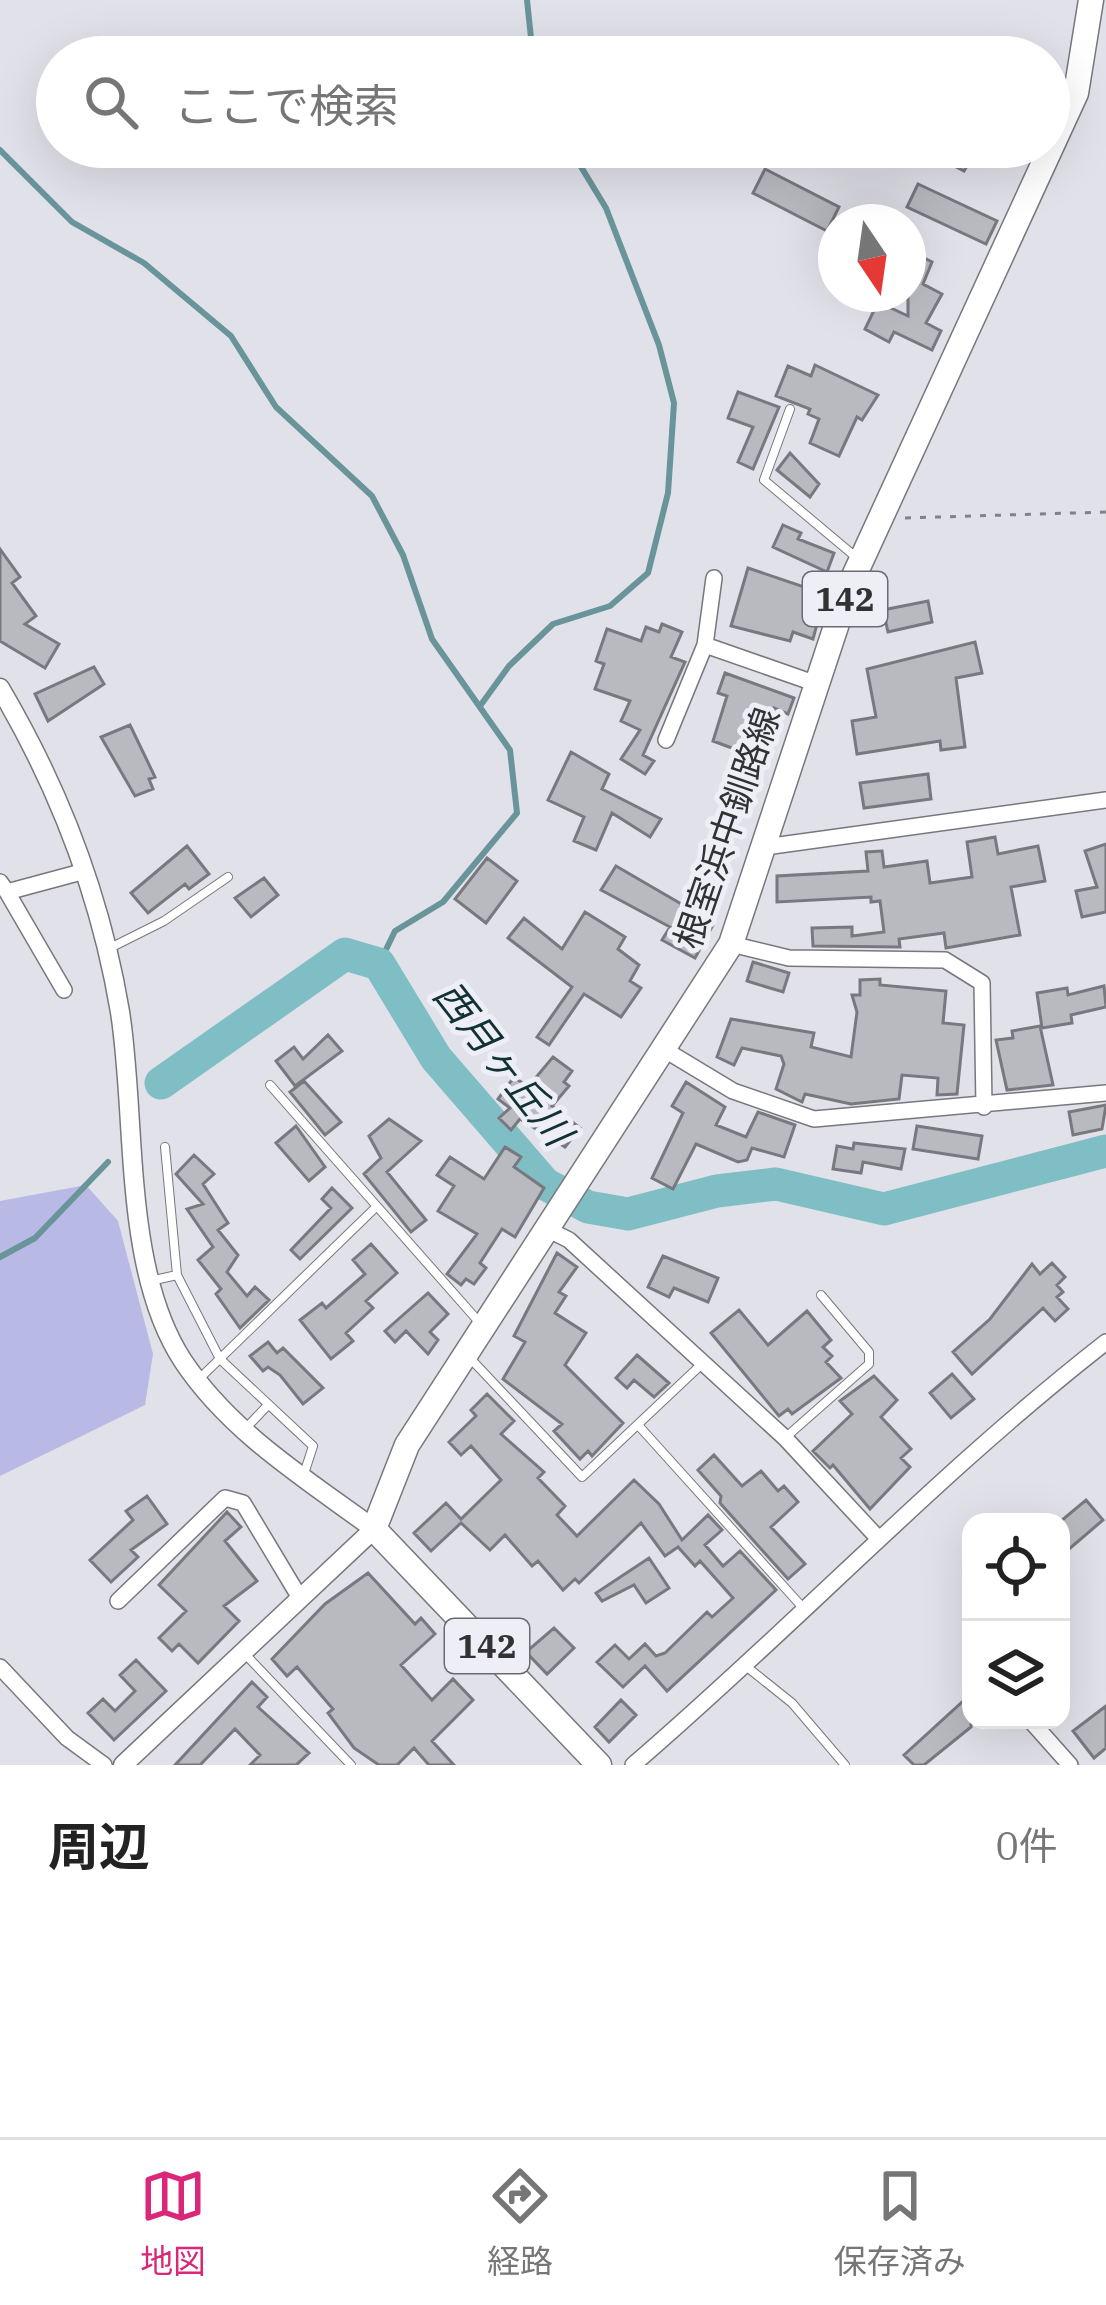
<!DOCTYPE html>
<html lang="ja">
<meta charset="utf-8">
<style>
body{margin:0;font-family:"IBM Plex Serif","Noto Sans JP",serif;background:#f6f6f6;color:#222}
.controls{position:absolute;right:36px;bottom:36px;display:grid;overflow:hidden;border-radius:24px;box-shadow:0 12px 48px #0002}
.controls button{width:108px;height:108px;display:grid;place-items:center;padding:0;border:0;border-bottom:3px solid #e0e0e0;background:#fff;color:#222;font:60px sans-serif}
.compass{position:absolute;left:818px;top:204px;width:108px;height:108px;border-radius:50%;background:#fff;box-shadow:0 12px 48px #0002;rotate:167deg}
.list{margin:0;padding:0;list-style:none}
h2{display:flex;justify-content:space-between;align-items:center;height:156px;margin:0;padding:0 48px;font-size:51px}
h2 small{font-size:39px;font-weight:400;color:#767676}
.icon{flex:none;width:66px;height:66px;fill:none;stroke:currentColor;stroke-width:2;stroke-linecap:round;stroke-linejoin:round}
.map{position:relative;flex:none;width:1106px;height:1765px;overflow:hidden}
.search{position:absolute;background:#fff;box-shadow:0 12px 48px #0002;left:36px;right:36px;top:36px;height:132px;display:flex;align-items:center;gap:30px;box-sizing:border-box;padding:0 42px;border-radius:66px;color:#767676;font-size:45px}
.sheet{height:372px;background:#fff}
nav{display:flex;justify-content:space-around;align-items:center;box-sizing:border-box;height:168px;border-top:3px solid #e0e0e0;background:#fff;font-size:33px;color:#767676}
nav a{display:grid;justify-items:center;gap:6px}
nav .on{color:#db2777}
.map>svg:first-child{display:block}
.green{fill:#b9b9e6}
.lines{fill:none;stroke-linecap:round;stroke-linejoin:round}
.stream{stroke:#69949a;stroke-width:6}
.river{stroke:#80bec5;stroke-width:33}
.building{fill:#b9b9c0;stroke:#78787f;stroke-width:3}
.service-casing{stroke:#77787e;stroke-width:10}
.minor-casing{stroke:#77787e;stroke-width:18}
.tertiary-casing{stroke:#77787e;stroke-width:21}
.primary-casing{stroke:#77787e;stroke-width:27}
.path{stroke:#818186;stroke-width:3;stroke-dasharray:6 9;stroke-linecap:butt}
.service{stroke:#fff;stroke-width:8}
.minor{stroke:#fff;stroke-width:15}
.tertiary{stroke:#fff;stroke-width:18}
.primary{stroke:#fff;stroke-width:24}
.labels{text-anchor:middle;stroke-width:10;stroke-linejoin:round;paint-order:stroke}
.shield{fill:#eeeff6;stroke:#6a6b6f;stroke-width:3}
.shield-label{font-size:33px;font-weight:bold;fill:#323235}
.street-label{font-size:36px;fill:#323235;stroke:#eeeff6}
.water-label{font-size:39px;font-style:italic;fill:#113135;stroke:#eeeff6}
</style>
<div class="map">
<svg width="1106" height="1765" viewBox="0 0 1106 1765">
<rect width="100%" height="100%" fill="#e1e1e9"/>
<path class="green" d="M 86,1185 L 118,1221 L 153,1354 L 145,1405 L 0,1476 L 0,1201 Z"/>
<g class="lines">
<path class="stream" d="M 527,0 L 533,57
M 0,150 L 72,222 L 144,263 L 231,336 L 276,407 L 372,496 L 403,555 L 432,639 L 510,750 L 517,813 L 443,902 L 395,931 L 379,964
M 480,706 L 509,666 L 553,624 L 610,606 L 648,573 L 668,493 L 674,403 L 659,345 L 606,208 L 569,147
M 0,1257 L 35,1238 L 108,1162"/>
<path class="river" d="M 161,1083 L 345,954 L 379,964 L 436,1058 L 545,1184 L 588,1207 L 628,1214 L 717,1191 L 776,1184 L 884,1209 L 1106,1151"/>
</g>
<path class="building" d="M 918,147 L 985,147 L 976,164 L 970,161 L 964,171 Z
M 765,169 L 839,207 L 827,231 L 753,193 Z
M 918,184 L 997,221 L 986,244 L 907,207 Z
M 908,250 L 932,262 L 923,284 L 942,294 L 926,323 L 941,331 L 932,350 L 894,332 L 889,342 L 865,329 L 878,302 L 908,316 Z
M 815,365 L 878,395 L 862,420 L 857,417 L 839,456 L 810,443 L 819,419 L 808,414 L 810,409 L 776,396 L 788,366 L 811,376 Z
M 738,392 L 779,407 L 753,469 L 738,462 L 753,427 L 728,418 Z
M 790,453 L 819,484 L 810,497 L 777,470 Z
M 783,525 L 801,533 L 798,539 L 834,553 L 827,572 L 773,547 Z
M 0,549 L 20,577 L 12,583 L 36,616 L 25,624 L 59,644 L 45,668 L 0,641 Z
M 748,568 L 825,594 L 813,639 L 793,632 L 790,641 L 731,626 Z
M 928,601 L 932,622 L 888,632 L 883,610 Z
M 662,624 L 682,632 L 671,657 L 685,662 L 643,755 L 654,761 L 645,774 L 621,759 L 640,730 L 621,721 L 630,701 L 595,689 L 604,664 L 596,661 L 607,629 L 641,641 L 646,627 L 659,632 Z
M 975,642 L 982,673 L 956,678 L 965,747 L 941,750 L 940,741 L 857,754 L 852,721 L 876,717 L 867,669 Z
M 94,667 L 104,684 L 48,721 L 35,694 Z
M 725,673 L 794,698 L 788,714 L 774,708 L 756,757 L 713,741 L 727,696 L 718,693 Z
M 130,725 L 155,777 L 149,779 L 153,789 L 135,796 L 101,737 Z
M 571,752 L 609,774 L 602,789 L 661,819 L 650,837 L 612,813 L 596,850 L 574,841 L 584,817 L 548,800 Z
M 928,774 L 931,799 L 864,808 L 860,783 Z
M 995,837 L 998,854 L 1038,846 L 1045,881 L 1011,887 L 1020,935 L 946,948 L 944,933 L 899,939 L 900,947 L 813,946 L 812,928 L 852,927 L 852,936 L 884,932 L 880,901 L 871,902 L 871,897 L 777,902 L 777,876 L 868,871 L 866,852 L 882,851 L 884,867 L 927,861 L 930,883 L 972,877 L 967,842 Z
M 1106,844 L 1106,912 L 1082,917 L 1076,891 L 1097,887 L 1085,851 Z
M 187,846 L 209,874 L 189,889 L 185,884 L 148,913 L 131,893 Z
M 487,858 L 517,881 L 486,923 L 455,899 Z
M 616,866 L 714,923 L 695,958 L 662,940 L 670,927 L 601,890 Z
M 264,878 L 278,895 L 251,917 L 235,898 Z
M 585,912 L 625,937 L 618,949 L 639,965 L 630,981 L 641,988 L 621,1017 L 584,994 L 549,1045 L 537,1037 L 572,987 L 508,938 L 524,918 L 562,949 Z
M 753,962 L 789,973 L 783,992 L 747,981 Z
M 880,979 L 880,985 L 946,991 L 943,1023 L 964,1025 L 957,1094 L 937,1095 L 938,1078 L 902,1075 L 899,1099 L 851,1104 L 805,1094 L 802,1102 L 776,1089 L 784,1064 L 781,1056 L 742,1048 L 734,1065 L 717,1057 L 731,1019 L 814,1033 L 811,1047 L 851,1057 L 857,1012 L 852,995 L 860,995 L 860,980 Z
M 1104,986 L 1106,1007 L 1071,1015 L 1072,1023 L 1042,1028 L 1037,993 L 1067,988 L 1068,995 Z
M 1040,1026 L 1053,1085 L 1007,1090 L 996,1040 L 1013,1038 L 1012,1031 Z
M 328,1035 L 342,1051 L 295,1086 L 276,1061 L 294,1047 L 303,1059 Z
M 553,1057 L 572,1071 L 564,1082 L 569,1086 L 552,1106 L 580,1128 L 565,1147 L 520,1119 L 511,1130 L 499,1118 L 510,1108 L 498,1099 L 514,1077 L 528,1087 Z
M 304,1081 L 341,1122 L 325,1135 L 290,1092 Z
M 686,1082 L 725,1107 L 716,1125 L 746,1137 L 758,1112 L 795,1125 L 784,1157 L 752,1148 L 747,1160 L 738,1162 L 696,1144 L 673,1189 L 652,1178 L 683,1113 L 672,1106 Z
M 1106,1105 L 1102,1129 L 1073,1135 L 1069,1112 Z
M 389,1119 L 421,1141 L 387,1172 L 426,1220 L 411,1232 L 364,1174 L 381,1158 L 369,1136 Z
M 296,1126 L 325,1167 L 309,1181 L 276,1143 Z
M 917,1126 L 982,1136 L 978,1159 L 913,1149 Z
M 854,1143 L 905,1149 L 901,1169 L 863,1162 L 861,1173 L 833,1169 L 837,1146 L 853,1149 Z
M 505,1147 L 521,1157 L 514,1167 L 544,1188 L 515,1237 L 502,1229 L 480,1263 L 486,1268 L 474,1284 L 466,1279 L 461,1285 L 447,1274 L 477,1234 L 438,1211 L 454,1186 L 437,1175 L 450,1157 L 484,1179 Z
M 194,1155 L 214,1174 L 203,1184 L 228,1223 L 218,1230 L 238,1255 L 227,1272 L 247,1296 L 255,1287 L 269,1300 L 240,1328 L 216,1294 L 221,1289 L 198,1260 L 213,1247 L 187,1209 L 203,1204 L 176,1174 Z
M 332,1188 L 352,1208 L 300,1259 L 291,1250 L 331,1208 L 322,1199 Z
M 371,1244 L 397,1273 L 366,1301 L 373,1308 L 346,1333 L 353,1341 L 331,1359 L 300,1320 L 322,1303 L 326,1308 L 365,1274 L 353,1260 Z
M 557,1253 L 577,1267 L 559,1292 L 566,1296 L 555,1313 L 586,1333 L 565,1365 L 623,1423 L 592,1456 L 588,1451 L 580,1459 L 554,1431 L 562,1424 L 503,1379 L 525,1342 L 514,1336 Z
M 663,1256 L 718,1278 L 708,1302 L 674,1288 L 669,1297 L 648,1287 Z
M 1052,1263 L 1065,1277 L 1057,1285 L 1063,1292 L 1057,1297 L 1068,1309 L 1055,1321 L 1043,1308 L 972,1374 L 953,1352 L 990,1319 L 1032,1264 L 1040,1274 Z
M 428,1293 L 448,1314 L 430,1332 L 438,1340 L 428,1354 L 406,1331 L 395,1342 L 385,1331 Z
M 739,1310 L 768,1345 L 807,1311 L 831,1340 L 823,1347 L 832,1356 L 826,1362 L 841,1378 L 792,1414 L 788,1409 L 779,1416 L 711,1333 Z
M 268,1342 L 277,1353 L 283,1348 L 323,1388 L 303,1404 L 280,1375 L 268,1367 L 263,1371 L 250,1356 Z
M 637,1355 L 669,1383 L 654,1397 L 634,1380 L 627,1388 L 616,1378 Z
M 952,1374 L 974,1399 L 951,1418 L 930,1393 Z
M 874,1376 L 897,1400 L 881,1417 L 911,1449 L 901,1458 L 910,1467 L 870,1509 L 833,1465 L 830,1468 L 813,1451 L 852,1414 L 840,1401 Z
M 487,1394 L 514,1421 L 501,1434 L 544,1472 L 538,1478 L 565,1506 L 557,1515 L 577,1536 L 634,1480 L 659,1504 L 682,1540 L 708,1515 L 722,1530 L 705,1545 L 723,1566 L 740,1551 L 776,1590 L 667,1691 L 645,1666 L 623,1687 L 597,1662 L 615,1645 L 629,1659 L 645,1644 L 656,1656 L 665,1653 L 707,1612 L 712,1617 L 733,1598 L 700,1561 L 695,1566 L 678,1547 L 665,1556 L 641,1523 L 579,1583 L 575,1579 L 563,1590 L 538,1561 L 532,1566 L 505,1535 L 490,1550 L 461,1523 L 431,1551 L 414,1533 L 446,1503 L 461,1519 L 501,1480 L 471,1446 L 461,1455 L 449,1442 L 476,1416 L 471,1410 Z
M 714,1455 L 742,1486 L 761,1471 L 778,1491 L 784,1486 L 798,1502 L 771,1527 L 805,1564 L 788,1579 L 720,1503 L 721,1496 L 698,1470 Z
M 147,1496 L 167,1524 L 131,1550 L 138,1557 L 111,1582 L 90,1560 L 133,1520 L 126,1511 Z
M 1086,1500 L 1103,1520 L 1061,1556 L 1061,1521 Z
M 227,1512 L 241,1527 L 225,1541 L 257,1581 L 224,1606 L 239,1621 L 198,1663 L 179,1644 L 172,1651 L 159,1638 L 186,1611 L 159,1585 Z
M 649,1558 L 669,1588 L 646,1603 L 634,1585 L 602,1601 L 596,1593 Z
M 368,1573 L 415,1624 L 421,1618 L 435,1634 L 401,1665 L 432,1700 L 453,1679 L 473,1700 L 432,1741 L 454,1765 L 429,1765 L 414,1748 L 397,1765 L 379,1765 L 354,1748 L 328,1713 L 333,1709 L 297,1667 L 287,1676 L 272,1659 L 325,1604 Z
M 554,1628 L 574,1648 L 547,1674 L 526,1652 Z
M 136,1660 L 166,1691 L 114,1740 L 88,1713 L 103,1699 L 115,1711 L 135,1691 L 120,1675 Z
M 252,1682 L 267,1697 L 258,1707 L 309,1753 L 296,1765 L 250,1765 L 260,1755 L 235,1729 L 200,1765 L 175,1765 Z
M 971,1694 L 971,1727 L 924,1765 L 914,1765 L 904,1755 Z
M 621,1700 L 636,1715 L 609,1742 L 595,1727 Z
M 1106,1706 L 1106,1748 L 1094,1758 L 1073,1731 Z"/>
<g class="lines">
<defs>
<path id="service" d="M 790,409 L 764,480 L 857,558
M 108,949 L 164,921 L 228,877
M 270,1085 L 479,1322
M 165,1147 L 177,1275 L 220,1359 L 313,1446 L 304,1474
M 150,1281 L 177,1275
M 469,1357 L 582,1477 L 704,1362
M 199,1379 L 374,1209
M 638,1425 L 805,1610
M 247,1427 L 267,1406
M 786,1437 L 869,1364 L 869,1352 L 821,1295
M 245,1654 L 351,1765
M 747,1667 L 792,1703 L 845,1765"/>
<path id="minor" d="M 705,645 L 814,683
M 666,740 L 705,645 L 714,578
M 765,847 L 1106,800
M 0,882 L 7,892 L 85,871
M 7,892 L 64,990
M 731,944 L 789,958 L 945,960 L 982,983 L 984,1107
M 665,1050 L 733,1091 L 814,1119 L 1106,1093
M 547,1229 L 569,1240 L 785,1438 L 878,1538
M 118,1601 L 225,1498 L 243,1503 L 300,1598
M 971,1622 L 971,1652
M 0,1667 L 67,1738 L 104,1765
M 1030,1720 L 1070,1765
M 633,1765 C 794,1627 938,1473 1106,1342"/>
<path id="tertiary" d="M 0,688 C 59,788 101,898 120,1012 C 137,1119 122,1268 183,1361 C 230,1432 306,1479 374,1529 L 123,1765"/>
<path id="primary" d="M 599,1765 L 374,1529 L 407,1445 L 731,944 L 849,587 L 1076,93 L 1091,0"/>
</defs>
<use href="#service" class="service-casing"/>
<use href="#minor" class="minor-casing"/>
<use href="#tertiary" class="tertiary-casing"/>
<use href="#primary" class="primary-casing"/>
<path class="path" d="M 905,518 L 1106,512"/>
<use href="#service" class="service"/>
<use href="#minor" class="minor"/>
<use href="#tertiary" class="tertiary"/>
<use href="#primary" class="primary"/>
</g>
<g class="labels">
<g class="shield">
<rect x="803" y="572" width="84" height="54" rx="9"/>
<rect x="445" y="1619" width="84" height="54" rx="9"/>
</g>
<g class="shield-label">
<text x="845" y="611">142</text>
<text x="487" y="1658">142</text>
</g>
<g class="street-label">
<text transform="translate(727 828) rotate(-71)" y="13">根室浜中釧路線</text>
</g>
<g class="water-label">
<text transform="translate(503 1063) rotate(52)" y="14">西月ヶ丘川</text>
</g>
</g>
</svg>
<div class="controls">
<button><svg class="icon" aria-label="locate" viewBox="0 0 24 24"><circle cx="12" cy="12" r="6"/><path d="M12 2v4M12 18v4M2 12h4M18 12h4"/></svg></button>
<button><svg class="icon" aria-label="layers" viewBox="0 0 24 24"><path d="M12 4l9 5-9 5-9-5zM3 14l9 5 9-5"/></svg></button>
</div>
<svg class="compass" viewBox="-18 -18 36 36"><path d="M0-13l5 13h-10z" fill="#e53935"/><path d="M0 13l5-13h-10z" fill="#767676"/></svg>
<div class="search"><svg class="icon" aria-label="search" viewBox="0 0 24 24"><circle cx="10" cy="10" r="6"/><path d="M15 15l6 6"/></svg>ここで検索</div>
</div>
<section class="sheet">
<h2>周辺<small>0件</small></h2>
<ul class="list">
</ul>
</section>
<nav>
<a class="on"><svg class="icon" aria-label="map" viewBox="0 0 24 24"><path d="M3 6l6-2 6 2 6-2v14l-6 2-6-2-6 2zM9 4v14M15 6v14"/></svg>地図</a>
<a><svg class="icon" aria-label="directions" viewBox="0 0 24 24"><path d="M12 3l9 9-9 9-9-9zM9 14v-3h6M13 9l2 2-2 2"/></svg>経路</a>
<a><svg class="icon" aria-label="saved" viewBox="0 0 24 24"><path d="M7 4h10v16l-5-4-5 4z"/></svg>保存済み</a>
</nav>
